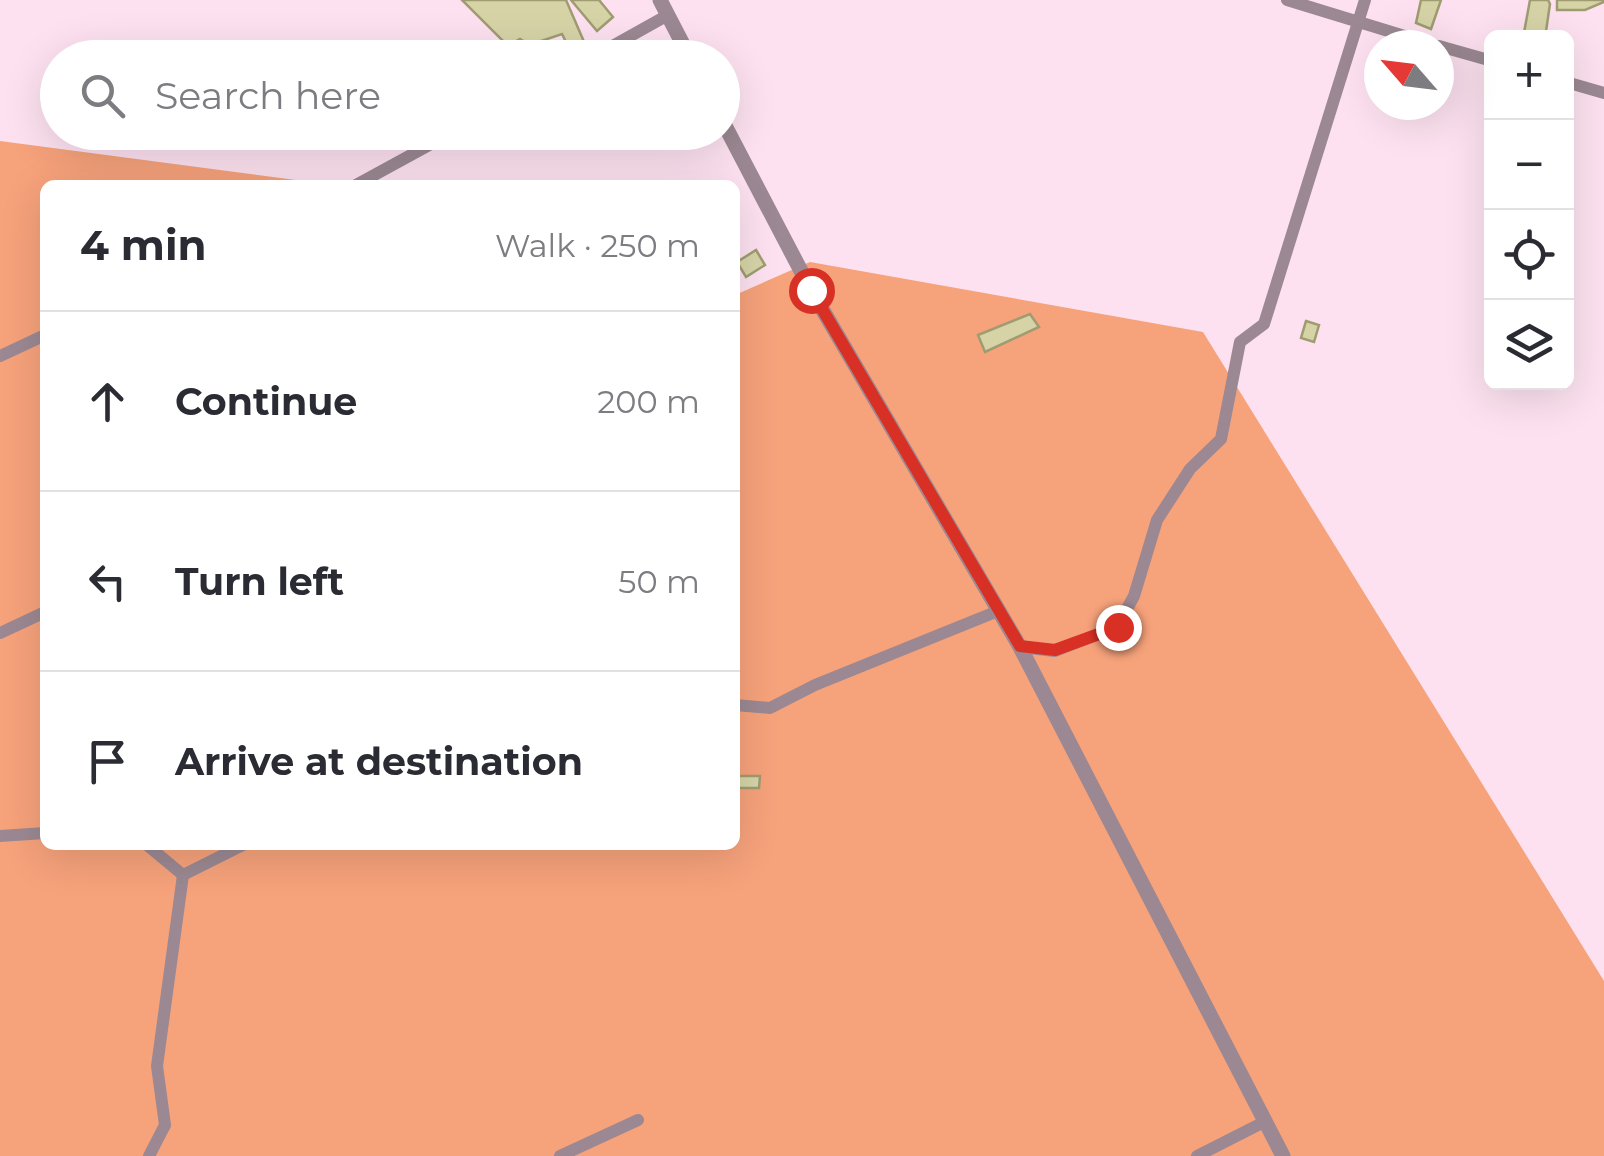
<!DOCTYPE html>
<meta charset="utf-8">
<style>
body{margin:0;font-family:Montserrat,sans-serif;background:#f2f2f3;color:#2b2b33}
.controls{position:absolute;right:30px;top:30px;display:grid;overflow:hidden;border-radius:15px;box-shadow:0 10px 40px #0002}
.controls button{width:90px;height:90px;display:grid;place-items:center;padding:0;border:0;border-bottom:2px solid #e1e1e2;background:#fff;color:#2b2b33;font:50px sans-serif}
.compass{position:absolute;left:1364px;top:30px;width:90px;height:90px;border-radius:50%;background:#fff;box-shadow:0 10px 40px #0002;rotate:298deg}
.stop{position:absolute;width:30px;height:30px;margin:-22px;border:8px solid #d93025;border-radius:50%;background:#fff}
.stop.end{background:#d93025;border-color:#fff;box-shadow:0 2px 10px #0008}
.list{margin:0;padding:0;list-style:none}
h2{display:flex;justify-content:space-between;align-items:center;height:130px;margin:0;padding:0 40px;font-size:42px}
h2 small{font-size:32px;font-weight:400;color:#7c7c81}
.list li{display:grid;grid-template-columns:65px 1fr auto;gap:30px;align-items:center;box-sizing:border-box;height:180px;padding:0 40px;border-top:2px solid #e1e1e2}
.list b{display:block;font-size:38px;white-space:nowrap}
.list em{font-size:32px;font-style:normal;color:#7c7c81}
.icon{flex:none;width:55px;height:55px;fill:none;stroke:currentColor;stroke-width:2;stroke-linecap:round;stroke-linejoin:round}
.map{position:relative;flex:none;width:1604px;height:1156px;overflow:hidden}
.search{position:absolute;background:#fff;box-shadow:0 10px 40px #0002;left:40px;top:40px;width:700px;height:110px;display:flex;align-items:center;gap:25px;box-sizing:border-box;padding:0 35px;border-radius:55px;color:#7c7c81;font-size:38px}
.panel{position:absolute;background:#fff;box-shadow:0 10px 40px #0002;left:40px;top:180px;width:700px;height:670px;border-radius:15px}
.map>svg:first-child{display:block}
.green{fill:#f6a27b}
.building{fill:#d6d4a7;stroke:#9f9c71;stroke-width:2.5}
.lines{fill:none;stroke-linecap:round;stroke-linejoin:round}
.minor{stroke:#9b8892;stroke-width:12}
.tertiary{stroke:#9b8892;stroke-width:15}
.route{stroke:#d93025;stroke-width:12}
</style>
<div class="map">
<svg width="1604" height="1156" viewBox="0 0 1604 1156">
<rect width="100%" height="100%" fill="#fde1f0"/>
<path class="green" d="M 0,141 L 334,185 L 45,185 L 45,845 L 735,845 L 735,295 L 810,262 L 1203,332 L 1604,981 L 1604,1156 L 0,1156 Z"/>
<path class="building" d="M 462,0 L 566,0 L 585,44 L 570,50 L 562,34 L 541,41 L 536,49 L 520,39 L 508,46 Z
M 571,0 L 599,0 L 613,17 L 597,31 Z
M 1421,0 L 1441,0 L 1431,29 L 1416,23 Z
M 1530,0 L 1548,0 L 1550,4 L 1545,38 L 1523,38 Z
M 1557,0 L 1604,0 L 1604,2 L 1585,10 L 1557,10 Z
M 756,250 L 765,265 L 746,277 L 737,262 Z
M 1030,314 L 1039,327 L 985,352 L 978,335 Z
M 1306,321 L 1319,325 L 1314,342 L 1301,338 Z
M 738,776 L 760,776 L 759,788 L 738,788 Z"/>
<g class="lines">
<path class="minor" d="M 1287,0 L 1434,45
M 1439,46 L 1492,61
M 591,58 L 668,15
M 1566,82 L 1604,93
M 356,185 L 453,132
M 0,356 L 45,335
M 0,633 L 45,612
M 1020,647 L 1055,651 L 1117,627 L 1134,596 L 1157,520 L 1190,469 L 1221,439 L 1240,342 L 1264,324 L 1365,0
M 735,705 L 770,708 L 815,685 L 998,611
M 0,836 L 45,833
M 147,845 L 183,875 L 243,845
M 149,1156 L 165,1125 L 157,1066 L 183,875
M 560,1156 L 638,1120
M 1197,1156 L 1264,1122"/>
<path class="tertiary" d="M 660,0 L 690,58
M 722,120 L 811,290 L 1020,647 L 1283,1156"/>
</g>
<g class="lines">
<path class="route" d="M 811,290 L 1020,646 L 1055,650 L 1118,627"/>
</g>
</svg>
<div class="controls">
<button>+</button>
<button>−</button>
<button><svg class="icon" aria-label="locate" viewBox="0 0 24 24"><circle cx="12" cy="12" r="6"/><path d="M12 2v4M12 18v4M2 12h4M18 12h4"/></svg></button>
<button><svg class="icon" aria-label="layers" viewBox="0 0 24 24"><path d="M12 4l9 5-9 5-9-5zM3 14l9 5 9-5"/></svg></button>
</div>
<svg class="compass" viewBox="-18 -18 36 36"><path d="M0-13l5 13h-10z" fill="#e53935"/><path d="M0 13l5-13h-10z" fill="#7c7c81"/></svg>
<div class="stop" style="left:811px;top:290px"></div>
<div class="stop end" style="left:1118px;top:627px"></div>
<div class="search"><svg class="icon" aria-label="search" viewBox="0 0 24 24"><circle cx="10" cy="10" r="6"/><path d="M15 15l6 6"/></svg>Search here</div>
<section class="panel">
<h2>4 min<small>Walk · 250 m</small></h2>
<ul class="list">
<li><svg class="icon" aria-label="ahead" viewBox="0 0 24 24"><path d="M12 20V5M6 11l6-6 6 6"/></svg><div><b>Continue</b></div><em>200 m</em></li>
<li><svg class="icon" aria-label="left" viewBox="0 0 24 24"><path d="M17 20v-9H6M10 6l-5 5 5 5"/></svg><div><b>Turn left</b></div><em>50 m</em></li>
<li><svg class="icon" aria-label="arrive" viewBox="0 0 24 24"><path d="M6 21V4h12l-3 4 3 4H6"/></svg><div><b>Arrive at destination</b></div></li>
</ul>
</section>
</div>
